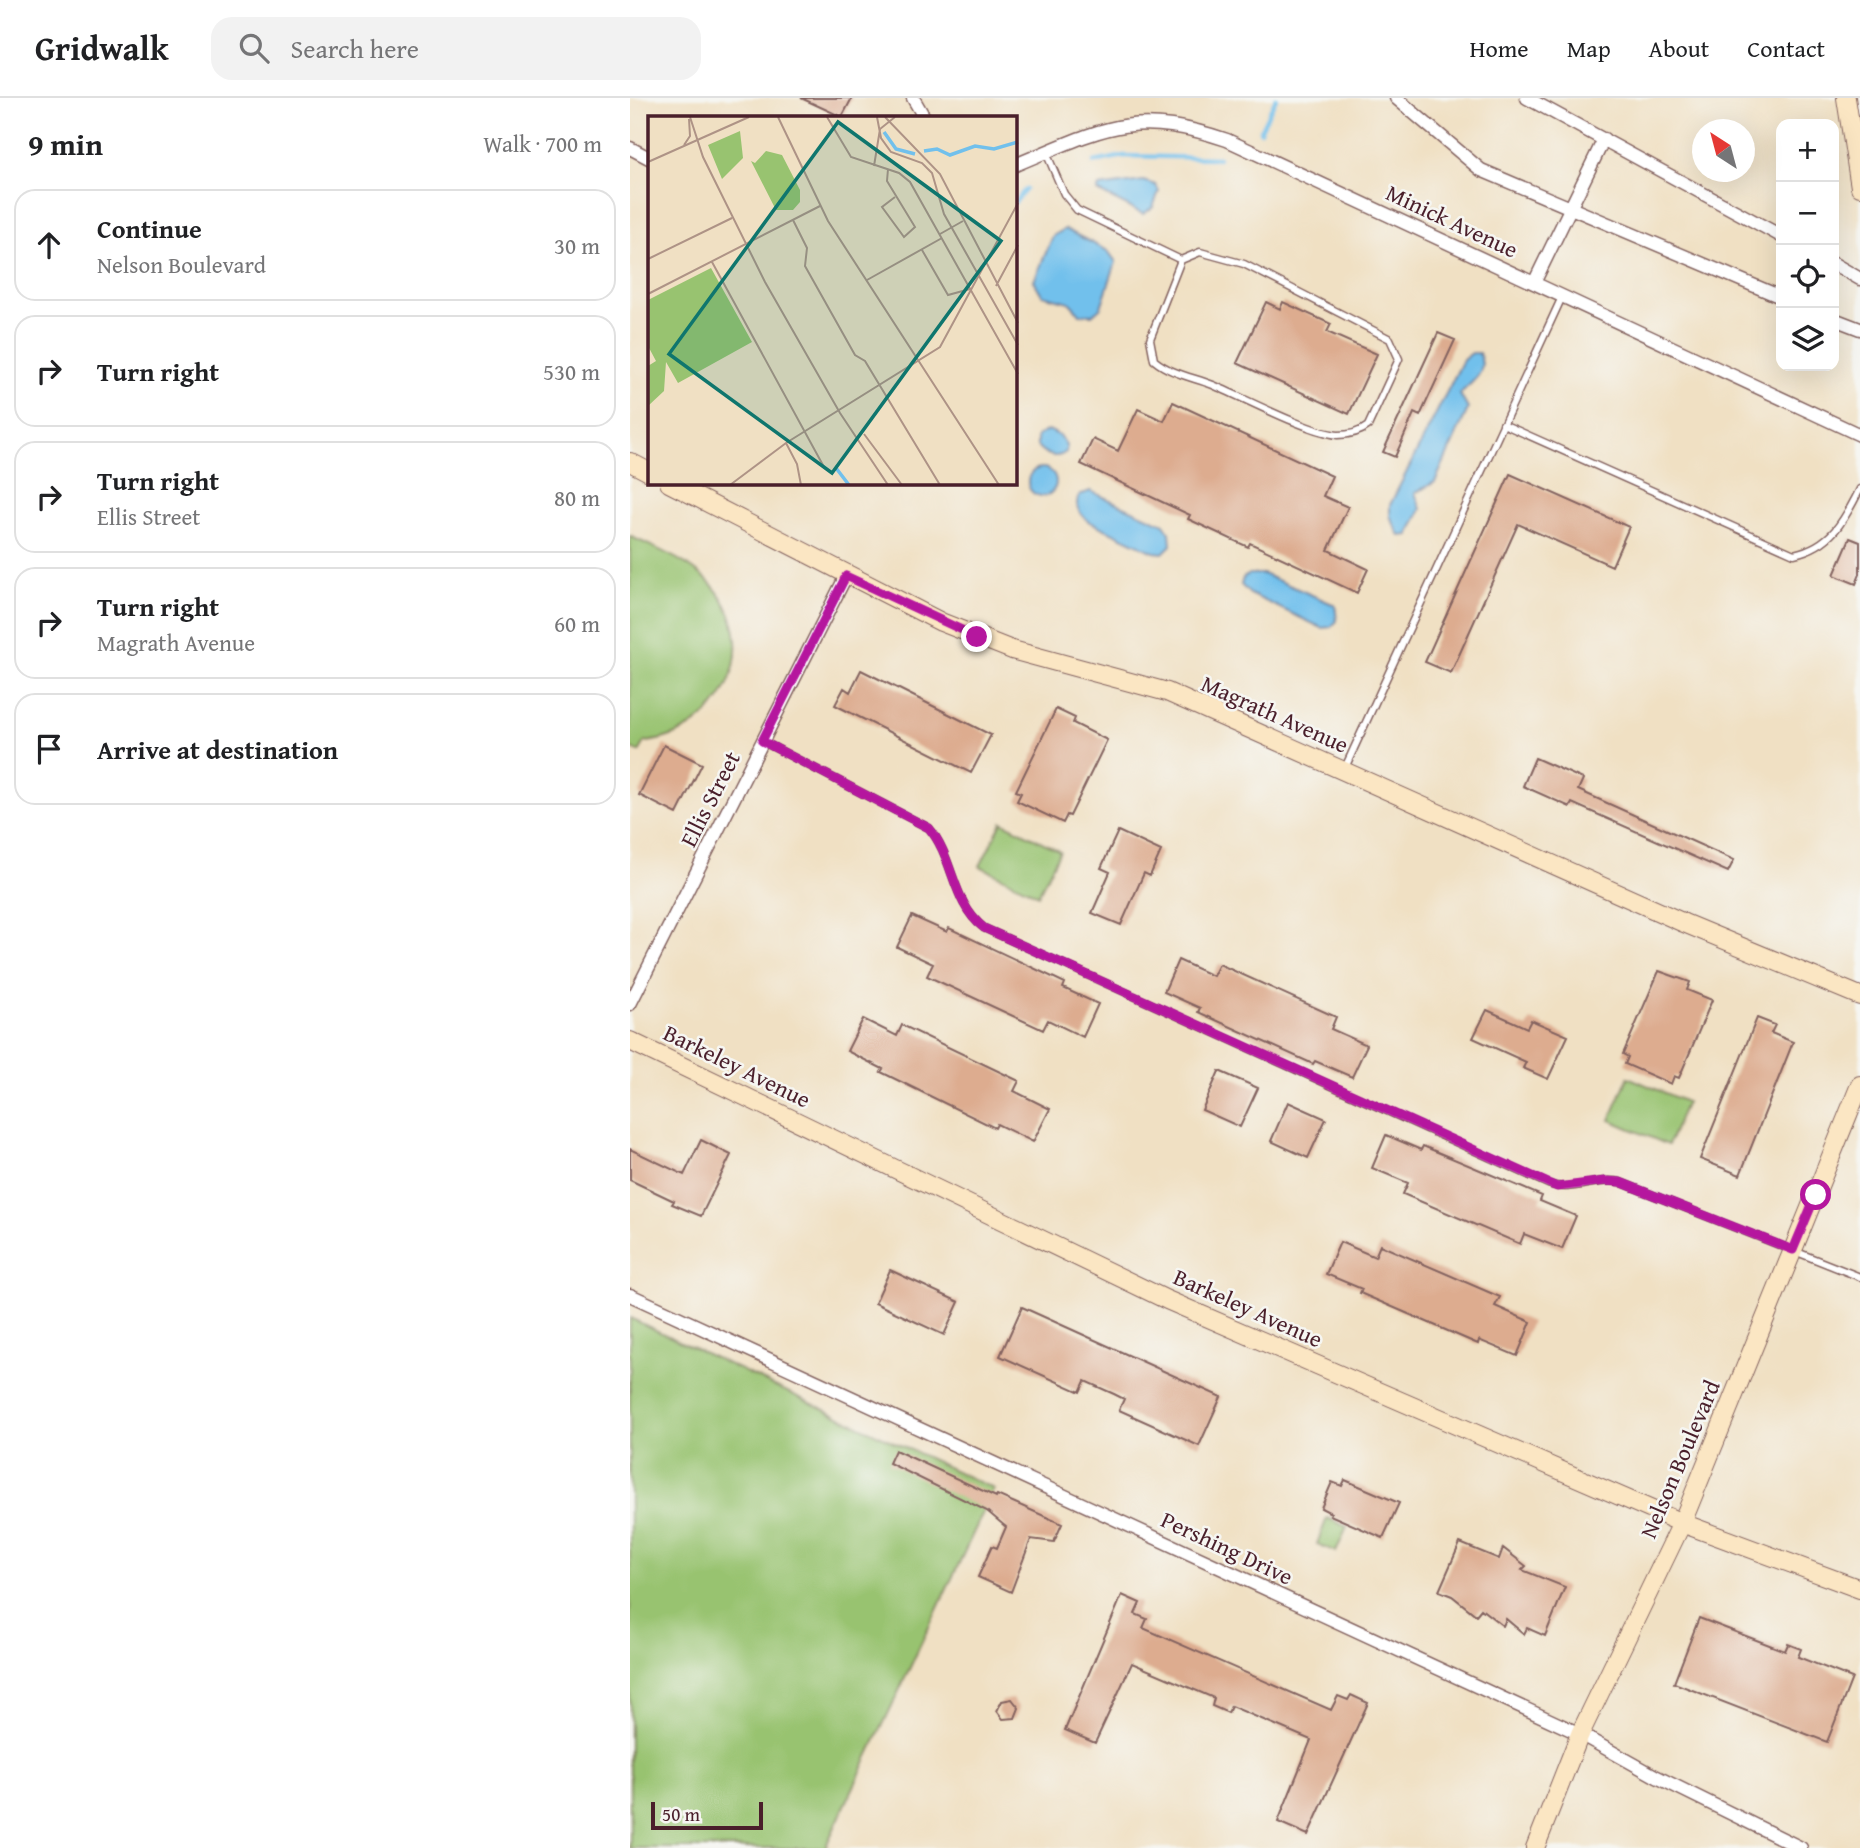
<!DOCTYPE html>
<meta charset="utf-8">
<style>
body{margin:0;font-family:"Gentium Book Plus",serif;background:#f2f2f2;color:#202124}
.controls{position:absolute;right:21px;top:21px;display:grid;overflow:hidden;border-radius:14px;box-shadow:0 7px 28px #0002}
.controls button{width:63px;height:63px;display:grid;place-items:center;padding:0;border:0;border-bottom:2px solid #e0e0e0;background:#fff;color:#202124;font:35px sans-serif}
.compass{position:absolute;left:1062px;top:21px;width:63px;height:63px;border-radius:50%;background:#fff;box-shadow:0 7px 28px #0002;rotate:324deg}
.scale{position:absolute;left:21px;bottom:18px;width:112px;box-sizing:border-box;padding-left:7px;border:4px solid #4a1f2b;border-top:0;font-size:19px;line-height:24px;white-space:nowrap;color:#4a1f2b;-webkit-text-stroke:5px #f6f6f2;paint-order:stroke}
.stop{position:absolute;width:21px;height:21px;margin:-16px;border:5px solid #b5179e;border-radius:50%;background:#fff}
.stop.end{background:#b5179e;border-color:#fff;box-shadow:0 2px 7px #0008}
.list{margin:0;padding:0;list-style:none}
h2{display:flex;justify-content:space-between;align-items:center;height:91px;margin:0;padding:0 28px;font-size:30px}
h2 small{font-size:23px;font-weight:400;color:#757577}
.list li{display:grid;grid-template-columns:46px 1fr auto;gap:21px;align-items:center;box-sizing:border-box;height:112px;margin:0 14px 14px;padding:0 14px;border:2px solid #e0e0e0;border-radius:21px}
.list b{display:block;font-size:26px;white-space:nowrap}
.list p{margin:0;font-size:23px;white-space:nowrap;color:#757577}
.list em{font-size:23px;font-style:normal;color:#757577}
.icon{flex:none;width:38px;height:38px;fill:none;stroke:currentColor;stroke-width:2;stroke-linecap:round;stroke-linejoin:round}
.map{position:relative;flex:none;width:1230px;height:1750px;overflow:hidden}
header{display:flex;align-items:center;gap:42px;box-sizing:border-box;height:98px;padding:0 35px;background:#fff;border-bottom:2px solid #e0e0e0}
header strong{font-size:33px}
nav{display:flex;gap:38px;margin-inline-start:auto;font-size:24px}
.search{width:490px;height:63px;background:#f2f2f2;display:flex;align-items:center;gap:18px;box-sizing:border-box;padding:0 24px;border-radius:21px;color:#757577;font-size:26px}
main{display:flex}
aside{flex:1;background:#fff}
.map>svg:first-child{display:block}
.green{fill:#98c370;stroke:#71714e;stroke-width:2}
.water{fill:#71c0ec;stroke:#5e708c;stroke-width:2}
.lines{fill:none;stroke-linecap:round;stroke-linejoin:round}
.stream{stroke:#71c0ec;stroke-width:4.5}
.building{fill:#ddac8f}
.lane-casing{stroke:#846360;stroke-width:9}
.street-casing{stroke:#846360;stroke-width:15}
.secondary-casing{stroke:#846360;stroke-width:20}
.lane{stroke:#fff;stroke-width:6}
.street{stroke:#fff;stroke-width:12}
.secondary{stroke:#fbe6c3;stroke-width:18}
.route{stroke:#b5179e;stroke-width:9}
.labels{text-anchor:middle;stroke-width:5;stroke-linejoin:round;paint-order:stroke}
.street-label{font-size:23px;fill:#4a1f2b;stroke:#f6f6f2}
.inset-river{fill:none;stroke:#71c0ec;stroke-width:3.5}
.inset-road{fill:none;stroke:#ae9386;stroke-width:2}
.view{fill:#0f766e;fill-opacity:0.15;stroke:#0f766e;stroke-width:3.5}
.inset-edge{fill:none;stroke:#4a1f2b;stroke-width:3.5}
</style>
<header>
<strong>Gridwalk</strong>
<div class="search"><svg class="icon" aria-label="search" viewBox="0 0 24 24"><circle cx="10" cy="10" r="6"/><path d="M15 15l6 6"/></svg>Search here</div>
<nav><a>Home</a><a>Map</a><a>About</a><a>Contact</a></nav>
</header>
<main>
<aside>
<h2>9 min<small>Walk · 700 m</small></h2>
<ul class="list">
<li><svg class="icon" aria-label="ahead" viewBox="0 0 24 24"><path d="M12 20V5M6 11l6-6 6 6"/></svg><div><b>Continue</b><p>Nelson Boulevard</p></div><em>30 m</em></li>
<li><svg class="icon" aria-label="right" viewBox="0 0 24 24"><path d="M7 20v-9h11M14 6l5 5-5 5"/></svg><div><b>Turn right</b></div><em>530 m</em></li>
<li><svg class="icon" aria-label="right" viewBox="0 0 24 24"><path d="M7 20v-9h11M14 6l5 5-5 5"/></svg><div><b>Turn right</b><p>Ellis Street</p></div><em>80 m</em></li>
<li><svg class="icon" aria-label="right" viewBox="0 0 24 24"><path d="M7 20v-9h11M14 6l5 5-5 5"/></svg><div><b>Turn right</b><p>Magrath Avenue</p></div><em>60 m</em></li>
<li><svg class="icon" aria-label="arrive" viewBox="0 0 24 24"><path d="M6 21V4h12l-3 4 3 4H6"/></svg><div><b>Arrive at destination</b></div></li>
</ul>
</aside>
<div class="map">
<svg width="1230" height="1750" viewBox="0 0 1230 1750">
<rect width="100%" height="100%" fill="#f6f6f2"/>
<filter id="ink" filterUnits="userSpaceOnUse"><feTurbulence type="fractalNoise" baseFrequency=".0143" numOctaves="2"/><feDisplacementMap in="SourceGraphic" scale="14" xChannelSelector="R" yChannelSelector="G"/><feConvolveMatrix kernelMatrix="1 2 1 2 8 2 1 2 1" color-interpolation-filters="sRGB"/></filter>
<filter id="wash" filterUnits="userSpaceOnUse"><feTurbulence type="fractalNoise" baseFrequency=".00686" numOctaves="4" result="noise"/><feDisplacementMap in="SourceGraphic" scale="28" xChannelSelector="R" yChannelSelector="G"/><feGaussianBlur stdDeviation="1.57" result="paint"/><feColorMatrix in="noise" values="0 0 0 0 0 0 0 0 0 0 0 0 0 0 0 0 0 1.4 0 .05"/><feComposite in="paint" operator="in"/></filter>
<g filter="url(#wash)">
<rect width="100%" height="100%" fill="#f0e0c3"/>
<path class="green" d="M 0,438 C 28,452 62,464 83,488 C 136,551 92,636 15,644 L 9,654 L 0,650 Z
M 372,724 L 430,753 L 408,797 L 350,768 Z
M 998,979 L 1056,1004 L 1038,1047 L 980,1022 Z
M 0,1220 L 364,1391 L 195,1750 L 0,1750 Z
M 697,1420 L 717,1429 L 706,1454 L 687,1446 Z"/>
<path class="water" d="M 513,83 L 526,87 L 529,93 L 523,109 L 513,116 L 467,93 L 469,89 Z
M 435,131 L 478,153 L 486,164 L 471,209 L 462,217 L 450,216 L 439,204 L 412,197 L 404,183 L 423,138 Z
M 842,255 L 849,255 C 859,276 840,284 830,296 L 838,311 L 805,384 L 785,395 L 791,411 L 779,437 L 770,438 L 760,418 L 760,407 L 833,262 Z
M 418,332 C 428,336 438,342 436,354 C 426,362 415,357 407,348 L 407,338 Z
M398 384a14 14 0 1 1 28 0a14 14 0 1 1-28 0Z
M 460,393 L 534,426 L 540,435 L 541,447 L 533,455 L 524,454 L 458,423 C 450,416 443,406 450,397 Z
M 620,476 L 633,476 L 705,507 L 707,523 L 701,529 L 692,530 L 620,496 L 611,487 L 613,480 Z"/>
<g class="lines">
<path class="stream" d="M 630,33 L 646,0
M 464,64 L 494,58 L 588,60
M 385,104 L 396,91"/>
</g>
<g id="blocks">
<path class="building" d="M 171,0 L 222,0 L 212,19 Z
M 636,204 L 650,211 L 653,204 L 701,226 L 697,234 L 747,256 L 719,316 L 607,265 Z
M 808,235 L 825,242 L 790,318 L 784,315 L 765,359 L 753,354 Z
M 543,304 L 702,378 L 693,398 L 718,409 L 698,452 L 738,471 L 727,495 L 620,445 L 618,449 L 558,421 L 560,417 L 451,366 L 463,341 L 488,353 L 508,311 L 534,323 Z
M 880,376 L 999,429 L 982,468 L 888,426 L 821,575 L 795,564 Z
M 1220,440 L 1230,444 L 1230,476 L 1226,486 L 1204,477 Z
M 231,572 L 361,637 L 341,675 L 205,607 L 214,590 L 220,594 Z
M 426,611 L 445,620 L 443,625 L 477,642 L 440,718 L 437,717 L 433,725 L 387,703 L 391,695 L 386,693 Z
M 34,647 L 72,666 L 47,716 L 9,697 Z
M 905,660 L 953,681 L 948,692 L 1104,762 L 1098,774 L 942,705 L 940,709 L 893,688 Z
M 488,733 L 531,753 L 520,778 L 514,775 L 491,827 L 462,815 L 480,774 L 471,770 Z
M 282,818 L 317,834 L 319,830 L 435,885 L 433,890 L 468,906 L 453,939 L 418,922 L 413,932 L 297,878 L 303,866 L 267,849 Z
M 548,862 L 583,878 L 589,866 L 706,919 L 701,931 L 737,947 L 722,979 L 685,963 L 683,966 L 568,914 L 570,910 L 534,894 Z
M 1029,873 L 1060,884 L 1057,892 L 1082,902 L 1049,980 L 1044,978 L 1041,986 L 995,966 L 998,959 L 993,956 Z
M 857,912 L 897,930 L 901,922 L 938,938 L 918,981 L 893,970 L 896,964 L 843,940 Z
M 1127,920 L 1145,927 L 1141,935 L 1163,944 L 1110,1077 L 1070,1061 Z
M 233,921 L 267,938 L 272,927 L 389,983 L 384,993 L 420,1011 L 403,1044 L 367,1026 L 365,1030 L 251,974 L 253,971 L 217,953 Z
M 589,973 L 628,990 L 610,1029 L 572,1012 Z
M 658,1004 L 696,1021 L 678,1060 L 641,1043 Z
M 756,1037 L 791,1052 L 793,1048 L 912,1098 L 910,1103 L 946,1118 L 932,1151 L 894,1136 L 890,1146 L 773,1096 L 778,1085 L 742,1070 Z
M 71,1042 L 101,1057 L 71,1118 L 42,1106 L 44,1103 L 0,1082 L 0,1051 L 54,1077 Z
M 710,1144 L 745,1159 L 750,1147 L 870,1199 L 865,1208 L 901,1224 L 887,1258 L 849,1242 L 848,1246 L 730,1195 L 732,1191 L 696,1176 Z
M 260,1172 L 329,1204 L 314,1237 L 245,1205 Z
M 392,1209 L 591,1299 L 569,1348 L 489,1312 L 494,1301 L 484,1296 L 455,1283 L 450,1294 L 370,1258 Z
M 265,1352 L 366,1399 L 367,1397 L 432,1426 L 424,1444 L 401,1441 L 381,1494 L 348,1479 L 362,1448 L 367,1450 L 376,1429 L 357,1413 L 259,1365 Z
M 715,1382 L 769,1405 L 753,1440 L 700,1417 L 701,1415 L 691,1410 L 702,1384 L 712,1388 Z
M 830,1445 L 869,1461 L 873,1450 L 896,1468 L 892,1472 L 935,1489 L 915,1538 L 897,1530 L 894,1536 L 876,1521 L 873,1528 L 851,1511 L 846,1517 L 822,1498 L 809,1493 Z
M 492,1497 L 510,1505 L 505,1516 L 517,1521 L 513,1530 L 701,1612 L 708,1598 L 718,1602 L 721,1597 L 738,1605 L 678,1737 L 648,1724 L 681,1642 L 601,1608 L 598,1615 L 582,1608 L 584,1600 L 502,1565 L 465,1645 L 435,1632 Z
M 1069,1520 L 1155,1553 L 1158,1546 L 1171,1551 L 1168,1559 L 1222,1580 L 1197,1644 L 1044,1585 Z
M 382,1601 L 389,1610 L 385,1620 L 373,1621 L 367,1613 L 372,1603 Z"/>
</g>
</g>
<g filter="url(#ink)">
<use href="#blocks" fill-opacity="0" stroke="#846360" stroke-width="2"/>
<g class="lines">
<defs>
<path id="lane" d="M 416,54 L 434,96 L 447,112 L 551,162 L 570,154 L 614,166 L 760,241 L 769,261 L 738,328 C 729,335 720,337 708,337 C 678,334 614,300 583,287 C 562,279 541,276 524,262 L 520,241 L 551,162
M 873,326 L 1164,456 C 1201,448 1214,423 1230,391
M 132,643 L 299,730 C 324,759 322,806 354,830 L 918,1086 C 943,1095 966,1079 990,1084 L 1230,1179
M 714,672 L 932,199"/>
<path id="street" d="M 283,0 L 294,19
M 766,0 L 851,72 L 1151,199
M 897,0 L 1151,138
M 0,50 L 19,60
M 385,67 C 472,31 502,10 597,42 L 1230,337
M 1204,166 L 1230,181
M 904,185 L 974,41
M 1204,221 L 1230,231
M 0,906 L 216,478
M 0,1197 L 950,1636 L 1027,1679 L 1171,1750"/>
<path id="secondary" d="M 1216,0 L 1230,89
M 0,364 L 19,374
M 39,385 L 311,524 L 382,552 L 537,594 L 1054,825 L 1230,898
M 0,943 L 537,1202 L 1052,1425 L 1230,1491
M 905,1750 L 950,1636 L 1052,1425 L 1230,987"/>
</defs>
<use href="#lane" class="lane-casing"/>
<use href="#street" class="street-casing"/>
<use href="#secondary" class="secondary-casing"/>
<use href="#lane" class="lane"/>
<use href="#street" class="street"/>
<use href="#secondary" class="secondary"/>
</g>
</g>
<g class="lines" filter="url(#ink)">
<path class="route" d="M 347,539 L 216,478 L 132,643 L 299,730 C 324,759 322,806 354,830 L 927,1089 L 975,1083 L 990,1084 L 1163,1152 L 1186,1097"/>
</g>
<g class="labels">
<g class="street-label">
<text transform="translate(822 123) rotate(25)" y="8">Minick Avenue</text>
<text transform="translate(645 616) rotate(24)" y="8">Magrath Avenue</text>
<text transform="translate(80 701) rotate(-63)" y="8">Ellis Street</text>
<text transform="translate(107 968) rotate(26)" y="8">Barkeley Avenue</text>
<text transform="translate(618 1210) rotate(24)" y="8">Barkeley Avenue</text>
<text transform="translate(1050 1361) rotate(-67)" y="8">Nelson Boulevard</text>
<text transform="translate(597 1450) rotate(25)" y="8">Pershing Drive</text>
</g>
</g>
<g transform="translate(18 18)">
<rect width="369" height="369" fill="#f0e0c3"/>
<path d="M 92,15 L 95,42 L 74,63 L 60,29 ZM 118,35 L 134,39 L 152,74 L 152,86 L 145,94 L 128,94 L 103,45 L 107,47 ZM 63,152 L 104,226 L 30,267 L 18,246 L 16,275 L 0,290 L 0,250 L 8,245 L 0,230 L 0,184 Z" fill="#98c370"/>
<path class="inset-river" d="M 236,16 L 248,33 L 267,38M 276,35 L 289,33 L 302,39 L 327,30 L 346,33 L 370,26M 188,352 L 201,369"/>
<path class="inset-road" d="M 42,1 L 55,41 L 117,166 L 192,297 L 240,369M 130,1 L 180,105 L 351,369M 179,1 L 203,41 L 251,57 L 262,66 L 370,258M 229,1 L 233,22 L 243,36 L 274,47 L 284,57 L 296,98 L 370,229M 237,1 L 292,58 L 370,207M 36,29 L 42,20 L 41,3M 0,46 L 101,1M 226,50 L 232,13 L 247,1M 240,53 L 239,65 L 267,111 L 256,121 L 234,91 L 247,81M 145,104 L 159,132 L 157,150 L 207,239 L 217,245 L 292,369M 292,118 L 315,105M 274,134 L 300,179 L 322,173M 0,143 L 84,102M 64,146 L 176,351M 219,164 L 294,122M 348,170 L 370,129M 0,178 L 172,90M 216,318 L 254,369M 138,327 L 149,348 L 153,369M 82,369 L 138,327 L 292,231 L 370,87"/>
<path class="view" d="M 190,6 L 353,125 L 184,357 L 21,238 Z"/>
<rect width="369" height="369" class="inset-edge"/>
</g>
</svg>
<div class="controls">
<button>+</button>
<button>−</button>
<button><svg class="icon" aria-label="locate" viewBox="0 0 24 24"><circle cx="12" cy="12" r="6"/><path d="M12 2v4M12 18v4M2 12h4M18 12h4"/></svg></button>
<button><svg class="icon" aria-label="layers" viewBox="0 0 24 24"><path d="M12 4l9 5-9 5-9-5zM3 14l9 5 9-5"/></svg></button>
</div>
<svg class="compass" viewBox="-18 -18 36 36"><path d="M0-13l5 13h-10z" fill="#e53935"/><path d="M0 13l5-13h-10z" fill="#757577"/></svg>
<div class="scale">50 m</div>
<div class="stop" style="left:1186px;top:1097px"></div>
<div class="stop end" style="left:347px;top:539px"></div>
</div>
</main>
